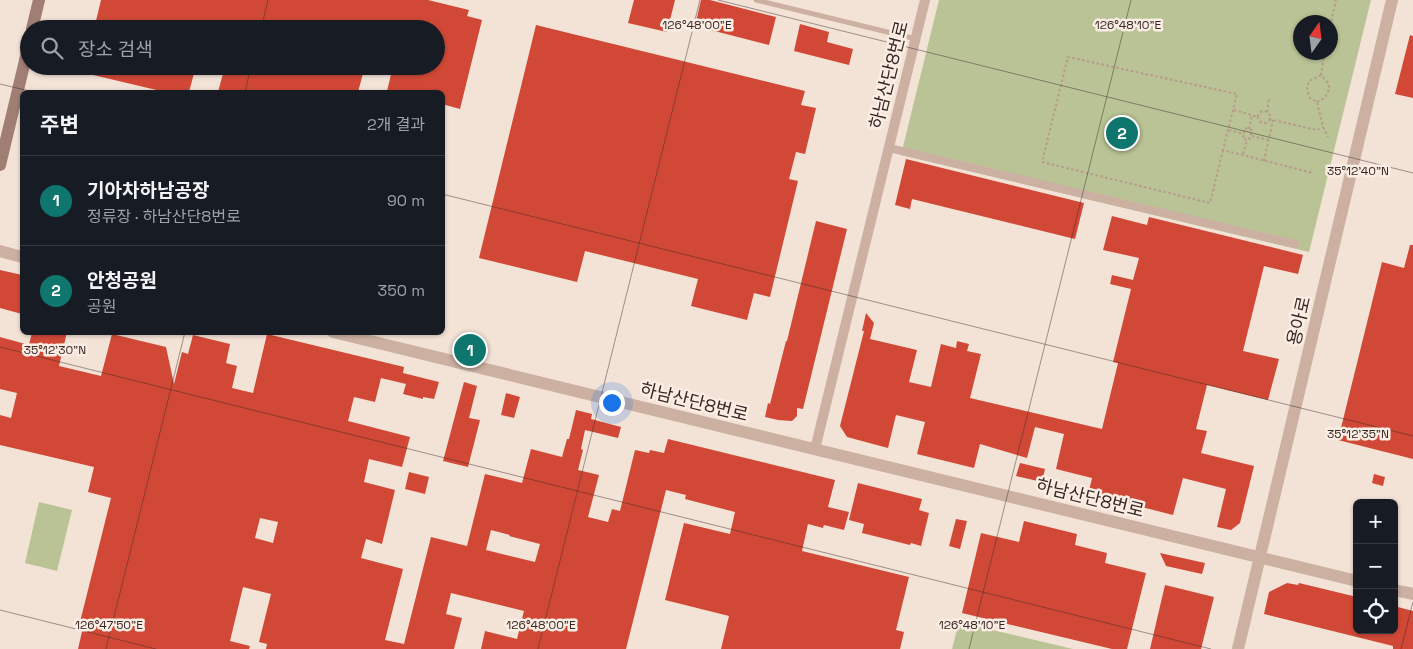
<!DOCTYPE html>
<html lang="ko">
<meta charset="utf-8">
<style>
body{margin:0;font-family:"Space Grotesk","Noto Sans KR",sans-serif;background:#242831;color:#f1f3f6}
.controls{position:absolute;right:15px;bottom:15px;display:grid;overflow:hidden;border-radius:8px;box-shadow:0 1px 4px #0004}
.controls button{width:45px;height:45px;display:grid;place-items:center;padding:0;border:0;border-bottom:1px solid #363941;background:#171b24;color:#f1f3f6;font:25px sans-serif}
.compass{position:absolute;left:1293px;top:15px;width:45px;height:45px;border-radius:50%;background:#171b24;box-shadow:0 1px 4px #0004;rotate:14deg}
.you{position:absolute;left:611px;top:402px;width:18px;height:18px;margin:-12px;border:4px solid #fff;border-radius:50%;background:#1a73e8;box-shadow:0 0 0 8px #1a73e833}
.badge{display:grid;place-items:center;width:32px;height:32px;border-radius:50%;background:#0f766e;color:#fff;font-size:16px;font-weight:700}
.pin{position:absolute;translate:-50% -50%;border:2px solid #fff;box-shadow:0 1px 5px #0006}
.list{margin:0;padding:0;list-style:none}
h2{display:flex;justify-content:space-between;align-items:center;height:65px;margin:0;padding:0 20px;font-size:21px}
h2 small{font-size:16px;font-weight:400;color:#9ea1a6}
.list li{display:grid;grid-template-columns:32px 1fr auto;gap:15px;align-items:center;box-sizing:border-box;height:90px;padding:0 20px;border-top:1px solid #363941}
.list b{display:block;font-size:19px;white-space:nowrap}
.list p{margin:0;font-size:16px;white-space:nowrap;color:#9ea1a6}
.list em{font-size:16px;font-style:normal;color:#9ea1a6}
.icon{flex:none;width:28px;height:28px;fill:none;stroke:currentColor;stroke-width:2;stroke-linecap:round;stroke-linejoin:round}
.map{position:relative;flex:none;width:1413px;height:649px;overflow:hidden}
.search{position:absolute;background:#171b24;box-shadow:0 1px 4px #0004;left:20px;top:20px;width:425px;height:55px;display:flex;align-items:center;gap:12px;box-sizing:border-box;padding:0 18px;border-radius:28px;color:#9ea1a6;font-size:19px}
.panel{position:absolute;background:#171b24;box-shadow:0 1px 4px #0004;left:20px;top:90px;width:425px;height:245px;border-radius:8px}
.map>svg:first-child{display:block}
.green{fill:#b9c395;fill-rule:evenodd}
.building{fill:#d14936;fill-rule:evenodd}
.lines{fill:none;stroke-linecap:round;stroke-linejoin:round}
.path{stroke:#b8998c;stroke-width:2;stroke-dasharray:2.5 2.5;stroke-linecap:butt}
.service{stroke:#ccb0a2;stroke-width:5}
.pedestrian{stroke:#ccb0a2;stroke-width:8}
.minor{stroke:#ccb0a2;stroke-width:10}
.tertiary{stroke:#ccb0a2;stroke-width:12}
.secondary{stroke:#a07e73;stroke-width:12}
.ticks{fill:none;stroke:#362825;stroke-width:1;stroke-opacity:0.45}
.labels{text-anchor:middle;stroke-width:5;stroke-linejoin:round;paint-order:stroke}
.street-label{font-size:18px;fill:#362825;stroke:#fbede3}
.ticks-label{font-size:12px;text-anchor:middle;fill:#362825;stroke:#fbede3;stroke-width:5;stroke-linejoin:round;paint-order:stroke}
</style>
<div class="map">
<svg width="1413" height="649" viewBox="0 0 1413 649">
<rect width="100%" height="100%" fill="#f3e2d6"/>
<path class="green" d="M 939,0 L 1371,0 L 1309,252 L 901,155 ZM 1300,22 L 1330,22 L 1330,52 L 1300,52 Z
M 39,502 L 72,510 L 57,571 L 25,563 Z
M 959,622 L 1073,649 L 952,649 Z"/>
<path class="building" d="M 101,0 L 428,0 L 469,10 L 467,16 L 482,20 L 460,109 L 442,104 L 442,92 L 395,92 L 387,91 L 393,66 L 436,66 L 436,29 L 94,29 Z
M 634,0 L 675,0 L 667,32 L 628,23 Z
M 701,0 L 710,0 L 776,17 L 769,45 L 695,26 Z
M 800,24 L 829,32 L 827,42 L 853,49 L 849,65 L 794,51 Z
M 536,25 L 805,91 L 801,105 L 816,108 L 805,154 L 796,152 L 789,179 L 798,181 L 770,297 L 754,293 L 747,320 L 691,306 L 698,279 L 585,251 L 577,282 L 479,258 Z
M 1410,35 L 1413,36 L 1413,98 L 1395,94 Z
M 73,66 L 196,66 L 189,92 L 165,92 L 72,70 Z
M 225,66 L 365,66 L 358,92 L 218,92 Z
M 906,159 L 1084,203 L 1075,239 L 912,199 L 910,209 L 895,205 Z
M 1112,216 L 1147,225 L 1149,217 L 1303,255 L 1298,274 L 1264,266 L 1243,351 L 1279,359 L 1268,400 L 1207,385 L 1196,429 L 1207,431 L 1201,453 L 1254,466 L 1240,523 L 1231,530 L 1217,527 L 1226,489 L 1183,478 L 1173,515 L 1122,502 L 1123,499 L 1089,491 L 1092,478 L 1056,469 L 1064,434 L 1035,427 L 1027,458 L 980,444 L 974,468 L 917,454 L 925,422 L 896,415 L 888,448 L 847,437 L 840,426 L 864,331 L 862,331 L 866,313 L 874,323 L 870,339 L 917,350 L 909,382 L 931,387 L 941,344 L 956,348 L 957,341 L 969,344 L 967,351 L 981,354 L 970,398 L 1102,429 L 1118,363 L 1113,362 L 1131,289 L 1110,284 L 1112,275 L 1133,280 L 1139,258 L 1103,250 Z
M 816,221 L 847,229 L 803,409 L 797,408 L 797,416 L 792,421 L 778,420 L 765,417 L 768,403 L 770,404 L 786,341 L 787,341 Z
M 1410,245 L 1413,245 L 1413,459 L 1338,440 L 1382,262 L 1404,268 Z
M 0,270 L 22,275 L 22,314 L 0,308 Z
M 32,332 L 67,332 L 59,366 L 101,376 L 112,334 L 166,347 L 174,384 L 182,352 L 188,354 L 193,335 L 230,344 L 226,363 L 237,366 L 232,388 L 253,393 L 267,334 L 404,367 L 403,373 L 439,382 L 434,399 L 423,397 L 423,399 L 403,394 L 406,384 L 381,378 L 375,402 L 354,397 L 348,421 L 410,437 L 402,467 L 369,459 L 364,482 L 395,490 L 382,544 L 366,539 L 361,558 L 403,569 L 385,640 L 404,644 L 431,537 L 467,546 L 485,474 L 522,483 L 531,449 L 562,457 L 567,439 L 569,439 L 576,410 L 592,414 L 591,419 L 621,427 L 618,438 L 585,430 L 581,449 L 583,450 L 578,470 L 599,475 L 588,517 L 608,522 L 612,509 L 620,511 L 635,450 L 649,453 L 650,450 L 664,453 L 668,439 L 835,480 L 828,507 L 849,512 L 844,530 L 824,525 L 823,528 L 808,524 L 802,551 L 909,577 L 896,630 L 904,632 L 900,649 L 721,649 L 729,616 L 665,600 L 684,523 L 730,534 L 735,512 L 685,499 L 686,495 L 666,490 L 626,649 L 481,649 L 485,631 L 517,639 L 524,611 L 451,593 L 446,614 L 462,618 L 454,649 L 266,649 L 267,644 L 259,642 L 271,594 L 243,587 L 230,641 L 250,646 L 249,649 L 78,649 L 84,623 L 80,622 L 111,498 L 88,492 L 94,467 L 0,445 L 0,415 L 11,418 L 17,393 L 0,389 L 0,337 L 29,345 ZM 260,518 L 278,522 L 273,543 L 255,538 ZM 491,530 L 510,535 L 509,536 L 540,544 L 535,562 L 486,550 Z
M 464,382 L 477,386 L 469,418 L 480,420 L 468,467 L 443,461 Z
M 506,393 L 520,397 L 514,418 L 501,415 Z
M 1020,463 L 1045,469 L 1042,482 L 1016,476 Z
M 409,472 L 429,477 L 425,494 L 405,489 Z
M 1374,474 L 1385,477 L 1383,486 L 1372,483 Z
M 858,483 L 922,499 L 919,510 L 929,513 L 921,546 L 911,543 L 910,545 L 862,533 L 864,524 L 849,520 Z
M 956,519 L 967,521 L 960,549 L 949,546 Z
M 1024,521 L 1077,534 L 1075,545 L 1107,553 L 1105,563 L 1146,573 L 1127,649 L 1112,649 L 962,613 L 981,533 L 1019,542 Z
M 1160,553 L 1205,563 L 1202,574 L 1166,566 Z
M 1287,583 L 1298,585 L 1299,583 L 1357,597 L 1357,630 L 1394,630 L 1394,606 L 1413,611 L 1413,649 L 1393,649 L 1393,646 L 1264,614 L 1269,592 Z
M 1165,585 L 1214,597 L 1201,649 L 1150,649 Z"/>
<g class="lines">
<path class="path" d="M 1330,26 L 1336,0
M 1321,75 L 1309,81 L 1307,88 L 1309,97 L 1317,102 L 1323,127 L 1328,137
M 1317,102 C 1326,98 1329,94 1329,84 L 1321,75 L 1325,52
M 1234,110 L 1258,117
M1258 117a6 6 0 1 1 12 0a6 6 0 1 1-12 0Z
M 1267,112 L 1269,99
M 1269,119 L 1317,130 L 1323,127
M 1245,128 L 1252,130 L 1249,140 L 1243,139 Z
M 1249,129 L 1252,115
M 1229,130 L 1244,134
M 1252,136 L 1269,140
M 1223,150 L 1210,203 L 1042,162 L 1068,57 L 1237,94 L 1223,150 L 1313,173
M 1243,154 L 1247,140
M 1264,161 L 1273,120"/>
<path class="service" d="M 756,0 L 916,39"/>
<path class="pedestrian" d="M 889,148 L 1295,244"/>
<path class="minor" d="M 815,449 L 925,0"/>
<path class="tertiary" d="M 0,251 L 22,257
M 333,332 L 1357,581
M 1394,590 L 1413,594
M 1238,649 L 1392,0"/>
<path class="secondary" d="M 32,29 L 39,0
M 0,165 L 29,44"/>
</g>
<path class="ticks" d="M 718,0 L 1413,173M 261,29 L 268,0M 0,84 L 34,92M 245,92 L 251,66M 442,194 L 1413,436M 0,347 L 1211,649M 0,610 L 156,649M 106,649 L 185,332M 538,649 L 700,0M 969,649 L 1131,0M 1401,649 L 1413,602"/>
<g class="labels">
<g class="street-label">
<text transform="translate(889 75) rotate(-76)" y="6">하남산단8번로</text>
<text transform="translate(1299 321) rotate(-77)" y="6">용아로</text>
<text transform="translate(694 402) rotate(14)" y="6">하남산단8번로</text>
<text transform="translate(1090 498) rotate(14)" y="6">하남산단8번로</text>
</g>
</g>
<g class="ticks-label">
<text x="697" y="29">126°48'00"E</text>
<text x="1128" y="29">126°48'10"E</text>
<text x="1358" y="175">35°12'40"N</text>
<text x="55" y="354">35°12'30"N</text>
<text x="1358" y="438">35°12'35"N</text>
<text x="109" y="629">126°47'50"E</text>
<text x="541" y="629">126°48'00"E</text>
<text x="972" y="629">126°48'10"E</text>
</g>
</svg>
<div class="controls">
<button>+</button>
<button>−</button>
<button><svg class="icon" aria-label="locate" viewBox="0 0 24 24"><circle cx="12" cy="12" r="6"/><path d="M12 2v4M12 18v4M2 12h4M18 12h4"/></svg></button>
</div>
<svg class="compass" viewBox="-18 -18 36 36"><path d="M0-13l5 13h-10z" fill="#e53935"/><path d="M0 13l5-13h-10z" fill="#9ea1a6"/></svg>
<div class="you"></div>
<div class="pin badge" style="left:470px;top:350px">1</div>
<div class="pin badge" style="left:1122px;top:133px">2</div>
<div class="search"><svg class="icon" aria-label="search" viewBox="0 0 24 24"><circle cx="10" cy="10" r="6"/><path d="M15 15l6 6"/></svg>장소 검색</div>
<section class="panel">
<h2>주변<small>2개 결과</small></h2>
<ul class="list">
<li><span class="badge">1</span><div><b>기아차하남공장</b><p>정류장 · 하남산단8번로</p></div><em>90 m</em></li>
<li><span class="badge">2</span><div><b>안청공원</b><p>공원</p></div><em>350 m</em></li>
</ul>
</section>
</div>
